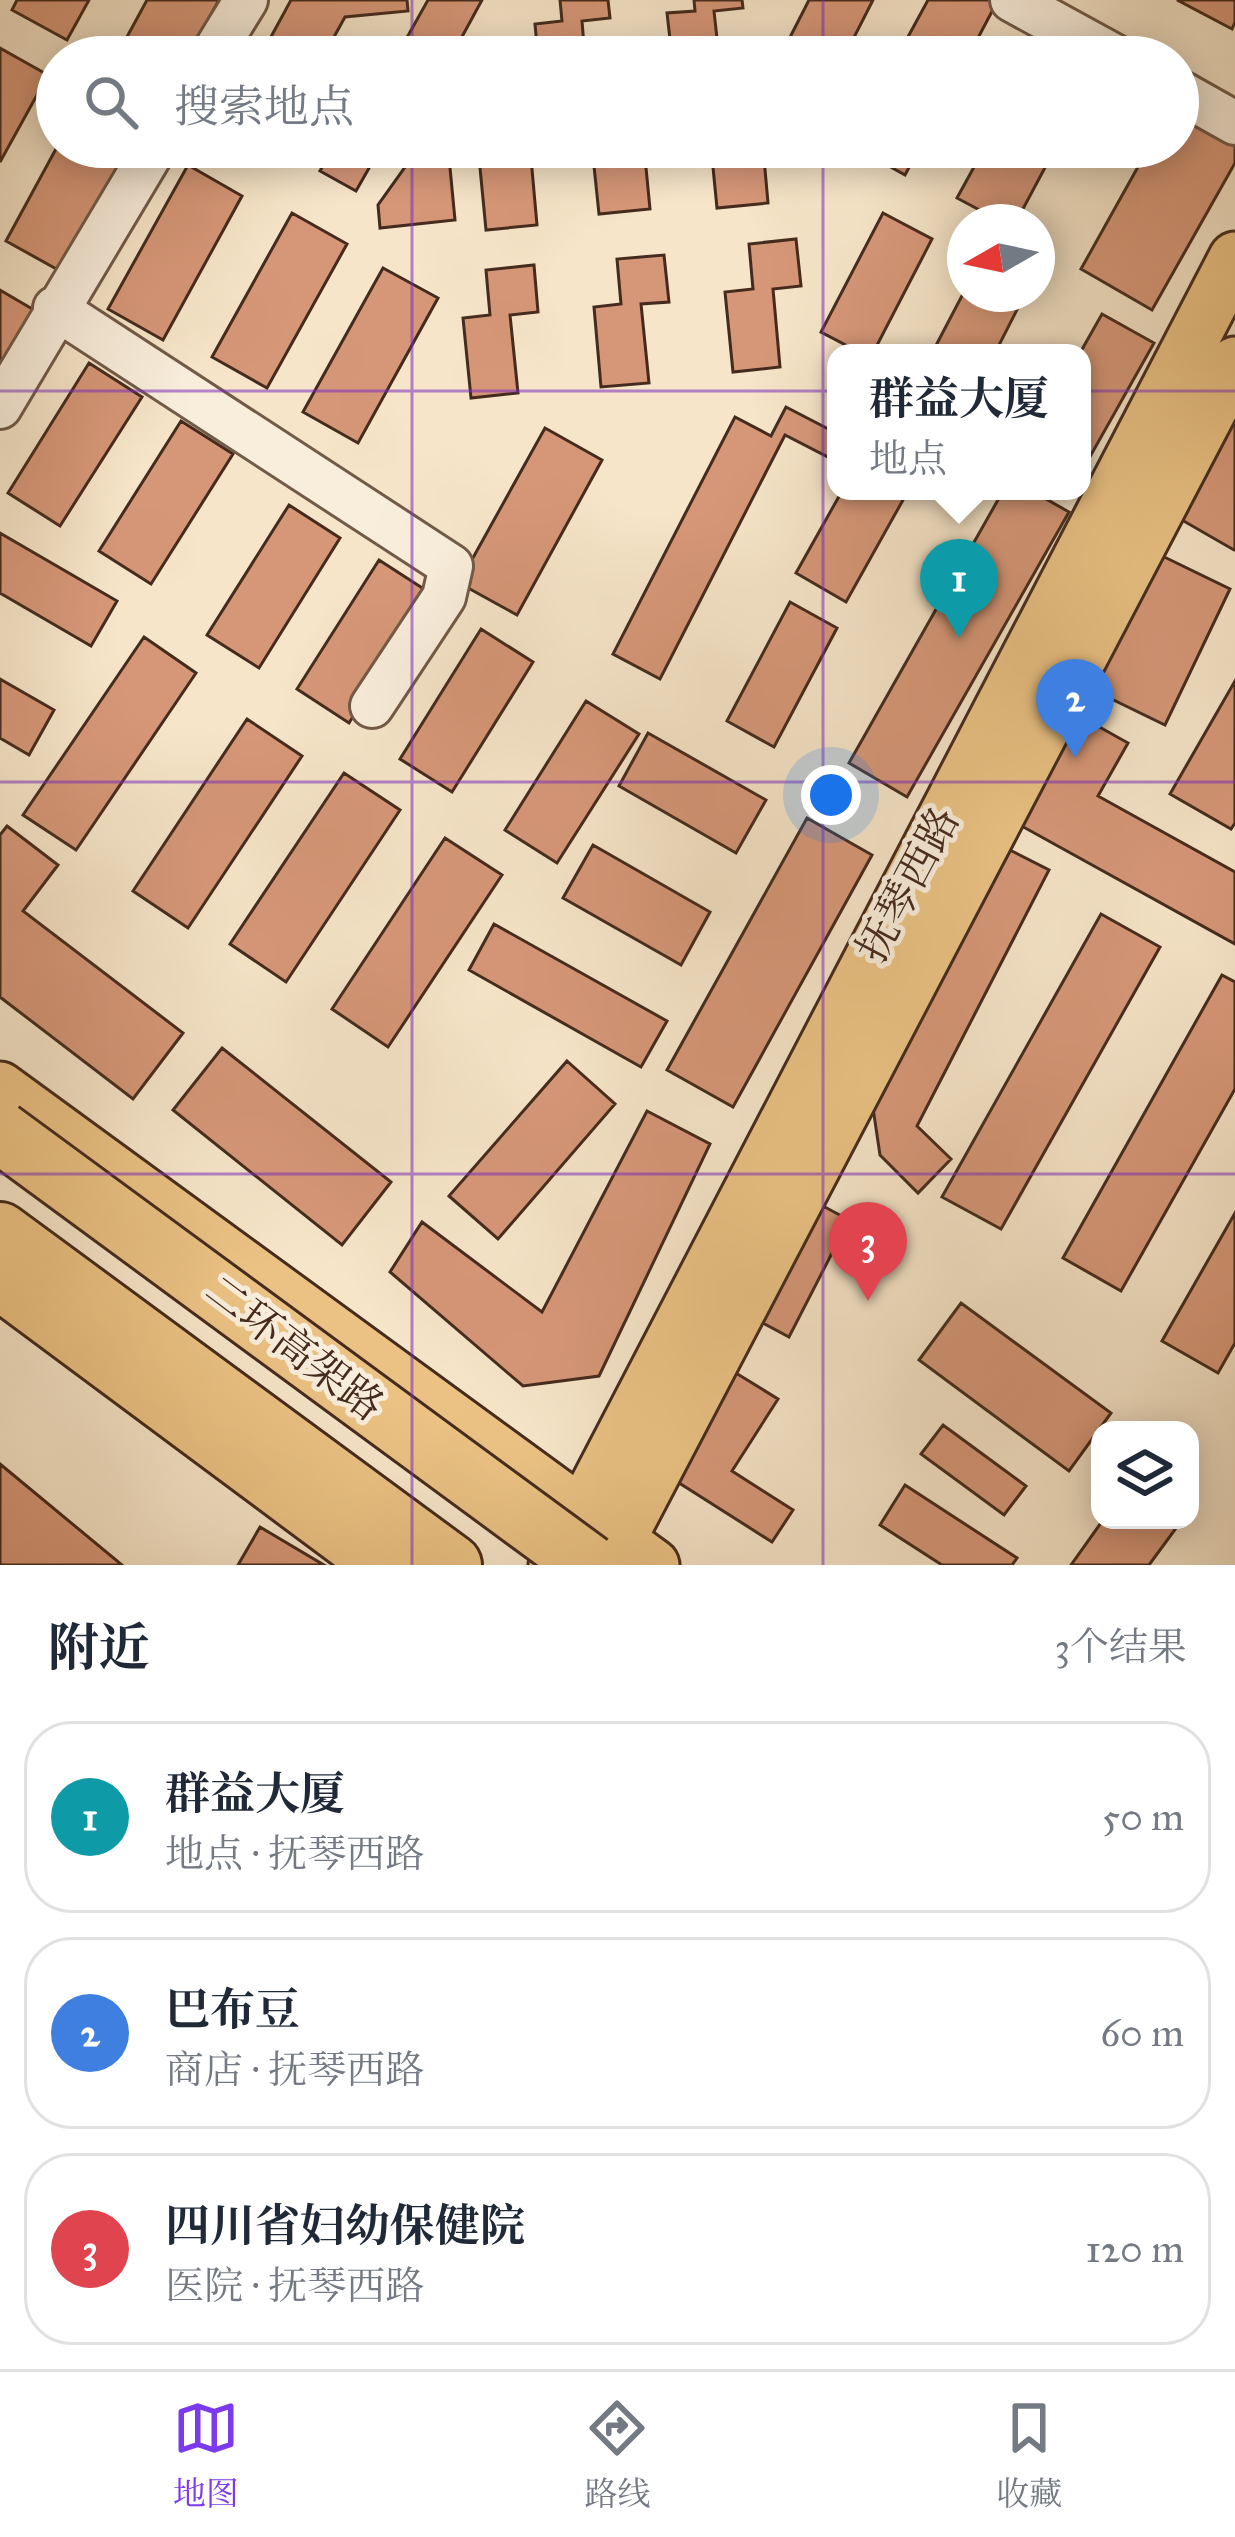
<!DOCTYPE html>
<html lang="zh">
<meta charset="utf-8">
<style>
body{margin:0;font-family:"IM FELL Great Primer","Noto Serif SC",serif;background:#f2f2f3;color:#1f2937}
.controls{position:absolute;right:36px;bottom:36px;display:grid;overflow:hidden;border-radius:24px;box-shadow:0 6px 30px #0003}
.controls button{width:108px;height:108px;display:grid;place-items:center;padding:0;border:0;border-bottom:3px solid #e0e1e3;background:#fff;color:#1f2937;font:60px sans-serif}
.compass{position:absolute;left:947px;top:204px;width:108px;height:108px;border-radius:50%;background:#fff;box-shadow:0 6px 30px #0003;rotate:261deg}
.you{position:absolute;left:831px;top:795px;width:42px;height:42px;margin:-30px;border:9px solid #fff;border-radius:50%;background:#1a73e8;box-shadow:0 0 0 18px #1a73e833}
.badge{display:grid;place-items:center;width:78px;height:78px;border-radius:50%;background:#7c3aed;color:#fff;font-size:39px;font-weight:700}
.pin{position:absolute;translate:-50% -99px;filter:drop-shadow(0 3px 6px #0008)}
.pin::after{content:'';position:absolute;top:63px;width:42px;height:36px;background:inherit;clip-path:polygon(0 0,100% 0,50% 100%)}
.popup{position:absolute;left:827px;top:344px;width:264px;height:156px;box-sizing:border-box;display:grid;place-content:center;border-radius:24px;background:#fff;filter:drop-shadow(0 3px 9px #0005);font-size:39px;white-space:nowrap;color:#747a83}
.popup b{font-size:45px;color:#1f2937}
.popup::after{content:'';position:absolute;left:50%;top:100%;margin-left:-24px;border:24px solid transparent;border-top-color:#fff}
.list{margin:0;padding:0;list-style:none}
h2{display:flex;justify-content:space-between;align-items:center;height:156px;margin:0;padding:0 48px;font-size:51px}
h2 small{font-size:39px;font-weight:400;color:#747a83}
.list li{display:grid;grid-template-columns:78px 1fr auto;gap:36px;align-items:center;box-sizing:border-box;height:192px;margin:0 24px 24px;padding:0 24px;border:3px solid #e0e1e3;border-radius:48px}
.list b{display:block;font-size:45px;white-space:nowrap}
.list p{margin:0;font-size:39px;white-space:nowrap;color:#747a83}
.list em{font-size:39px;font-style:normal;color:#747a83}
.icon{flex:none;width:66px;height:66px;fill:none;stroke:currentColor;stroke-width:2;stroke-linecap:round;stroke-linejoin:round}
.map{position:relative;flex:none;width:1235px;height:1565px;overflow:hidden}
.search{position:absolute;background:#fff;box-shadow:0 6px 30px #0003;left:36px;right:36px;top:36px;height:132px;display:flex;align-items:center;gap:30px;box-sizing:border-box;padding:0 42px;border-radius:66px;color:#747a83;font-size:45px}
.sheet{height:804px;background:#fff}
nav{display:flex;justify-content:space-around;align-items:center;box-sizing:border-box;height:168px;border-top:3px solid #e0e1e3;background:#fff;font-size:33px;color:#747a83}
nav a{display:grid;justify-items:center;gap:6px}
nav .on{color:#7c3aed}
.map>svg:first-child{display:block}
.building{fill:#d69778;stroke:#452b1d;stroke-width:3}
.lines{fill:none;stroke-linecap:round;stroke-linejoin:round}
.minor-casing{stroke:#715a48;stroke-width:48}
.major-casing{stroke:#452b1d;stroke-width:57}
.highway-casing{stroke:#452b1d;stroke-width:66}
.minor{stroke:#f9eedc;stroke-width:42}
.major{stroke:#ebc284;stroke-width:51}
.highway{stroke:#ebc284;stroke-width:60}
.highway-bridge-casing{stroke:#452b1d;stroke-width:66;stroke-linecap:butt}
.highway-bridge{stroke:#ebc284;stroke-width:60}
.grid{fill:none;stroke:#7b2cbf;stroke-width:3;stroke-opacity:0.55}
.labels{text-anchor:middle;stroke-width:10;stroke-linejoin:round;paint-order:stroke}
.street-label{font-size:42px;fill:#452b1d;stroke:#f9eedc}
</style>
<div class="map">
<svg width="1235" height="1565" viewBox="0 0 1235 1565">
<rect width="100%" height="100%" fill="#f6e5c9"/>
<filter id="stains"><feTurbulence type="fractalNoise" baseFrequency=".00167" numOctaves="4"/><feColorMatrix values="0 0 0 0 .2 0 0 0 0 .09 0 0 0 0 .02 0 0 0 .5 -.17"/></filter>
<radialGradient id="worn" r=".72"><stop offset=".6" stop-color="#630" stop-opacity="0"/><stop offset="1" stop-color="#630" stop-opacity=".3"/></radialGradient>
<path class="building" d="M 17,0 L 89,0 L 67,40 L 12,10 Z
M 147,0 L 219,0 L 187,57 L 116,57 Z
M 291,0 L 407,0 L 408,11 L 345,17 L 323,57 L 260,57 Z
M 428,0 L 482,0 L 451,57 L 396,57 Z
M 560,0 L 608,0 L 610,18 L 582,21 L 585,57 L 538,57 L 535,24 L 562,21 Z
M 694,0 L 742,0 L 743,8 L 714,11 L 719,57 L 672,57 L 667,13 L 695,11 Z
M 809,0 L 873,0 L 844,57 L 782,53 Z
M 928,0 L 998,0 L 968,57 L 897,57 Z
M 1177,0 L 1235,0 L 1235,22 L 1232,29 Z
M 0,48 L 48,75 L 0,162 Z
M 1178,106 L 1235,139 L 1235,163 L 1152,310 L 1081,269 L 1139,165 L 1108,147 L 1178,147 Z
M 57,147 L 129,147 L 60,271 L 6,241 Z
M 333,147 L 381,147 L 356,191 L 320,171 Z
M 448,147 L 455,220 L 380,228 L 378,205 L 418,149 Z
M 478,147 L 530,147 L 537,225 L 486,230 Z
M 592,147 L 644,147 L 650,209 L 599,214 Z
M 711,147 L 763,147 L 768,203 L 717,208 Z
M 855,147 L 920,147 L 905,175 Z
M 985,147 L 1056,147 L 1016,222 L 1002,222 L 957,198 Z
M 188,165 L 242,196 L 163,340 L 108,309 Z
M 292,213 L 347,244 L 267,388 L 212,357 Z
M 883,213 L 932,239 L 873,353 L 861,353 L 821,332 Z
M 796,239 L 801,286 L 773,289 L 780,367 L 733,372 L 725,292 L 753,289 L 749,244 Z
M 664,255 L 669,302 L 641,304 L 649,383 L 601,387 L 594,307 L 621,304 L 617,259 Z
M 534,265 L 538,312 L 510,315 L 518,393 L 471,398 L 463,318 L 490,315 L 486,270 Z
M 383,268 L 438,298 L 358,443 L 303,412 Z
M 0,290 L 46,317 L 0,396 Z
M 965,290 L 965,294 L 1025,294 L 995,353 L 932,353 Z
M 1102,314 L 1154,343 L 1087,462 L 1082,459 L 1080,353 Z
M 89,363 L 142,397 L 60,526 L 8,493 Z
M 786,407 L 836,433 L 828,457 L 785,435 L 660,679 L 613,654 L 735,417 L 771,436 Z
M 1235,410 L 1235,549 L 1234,550 L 1175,516 Z
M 181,421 L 233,454 L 151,584 L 99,551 Z
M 545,428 L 602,460 L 517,615 L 459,583 Z
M 842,491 L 908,491 L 846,602 L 796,573 Z
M 1003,491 L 1032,491 L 1069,512 L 907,797 L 849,763 Z
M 289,505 L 340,538 L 259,668 L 207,635 Z
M 0,533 L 117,601 L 91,646 L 0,593 Z
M 1154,552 L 1230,589 L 1165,725 L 1089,688 Z
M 379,560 L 430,593 L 349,723 L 297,689 Z
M 790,602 L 837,628 L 774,747 L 727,721 Z
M 481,629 L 533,662 L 452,792 L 400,759 Z
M 144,637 L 196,673 L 76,850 L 23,815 Z
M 0,679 L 54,710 L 29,755 L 0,738 Z
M 1235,681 L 1235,823 L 1231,829 L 1170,794 Z
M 586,701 L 639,734 L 557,863 L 505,830 Z
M 1069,710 L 1128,743 L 1098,796 L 1235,872 L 1235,944 L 1009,819 Z
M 247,719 L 302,756 L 188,928 L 133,891 Z
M 648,733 L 766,800 L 736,853 L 619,786 Z
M 344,773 L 400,810 L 286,982 L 230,944 Z
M 807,818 L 872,855 L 733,1107 L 667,1070 Z
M 7,826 L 58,865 L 23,911 L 183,1033 L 133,1099 L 0,997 L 0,835 Z
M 445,838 L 502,875 L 388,1047 L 332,1009 Z
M 593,845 L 710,912 L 681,965 L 563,898 Z
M 1006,848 L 1049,870 L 917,1126 L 951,1159 L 918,1193 L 880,1155 L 873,1108 Z
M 1101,914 L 1160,947 L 1001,1229 L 942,1197 Z
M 494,924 L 667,1021 L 641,1067 L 469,970 Z
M 1222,975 L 1235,982 L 1235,1089 L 1121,1291 L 1063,1258 Z
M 222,1048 L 391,1182 L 342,1245 L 173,1110 Z
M 567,1061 L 615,1104 L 498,1239 L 449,1196 Z
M 647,1111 L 710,1144 L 599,1376 L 523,1386 L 390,1272 L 422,1222 L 542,1312 Z
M 823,1206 L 849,1220 L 789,1337 L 763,1323 Z
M 1235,1213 L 1235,1343 L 1218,1373 L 1162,1341 Z
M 961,1303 L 1111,1413 L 1069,1471 L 919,1360 Z
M 731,1370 L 778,1399 L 732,1471 L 793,1510 L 772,1542 L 665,1474 Z
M 943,1425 L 1026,1486 L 1004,1515 L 921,1454 Z
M 0,1464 L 122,1565 L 0,1565 Z
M 905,1485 L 1017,1558 L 1012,1565 L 942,1565 L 880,1525 Z
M 1103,1520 L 1182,1520 L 1149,1565 L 1071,1565 Z
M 260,1527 L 324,1565 L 238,1565 Z"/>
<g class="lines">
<defs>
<path id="minor" d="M 1012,0 L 1116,57
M 211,57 L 246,0
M 1178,91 L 1235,123
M 55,308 L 451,566 L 444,597 L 372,706
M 0,407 L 155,147"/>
<path id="major" d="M 0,1088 L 653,1565
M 0,1284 L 378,1565
M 555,1565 L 1235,258
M 606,1565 L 1235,363"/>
<path id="highway" d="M 0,1233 L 451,1565"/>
</defs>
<use href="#minor" class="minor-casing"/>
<use href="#major" class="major-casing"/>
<use href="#highway" class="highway-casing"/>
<use href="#minor" class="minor"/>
<use href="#major" class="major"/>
<use href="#highway" class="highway"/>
<defs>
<path id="highway-bridge" d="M 0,1132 L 589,1565"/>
</defs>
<use href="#highway-bridge" class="highway-bridge-casing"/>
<use href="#highway-bridge" class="highway-bridge"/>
</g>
<path class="grid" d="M 412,0 L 412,57M 823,0 L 823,57M 412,147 L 412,1565M 823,147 L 823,1565M 0,391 L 1235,391M 0,782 L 1235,782M 0,1174 L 1235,1174"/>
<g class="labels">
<g class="street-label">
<text transform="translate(907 884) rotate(-62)" y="15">抚琴西路</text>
<text transform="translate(295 1347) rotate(37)" y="15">二环高架路</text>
</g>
</g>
<rect width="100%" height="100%" filter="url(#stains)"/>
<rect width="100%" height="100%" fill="url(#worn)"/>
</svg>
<div class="controls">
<button><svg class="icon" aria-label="layers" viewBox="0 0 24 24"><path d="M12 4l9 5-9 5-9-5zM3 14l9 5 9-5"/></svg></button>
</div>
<svg class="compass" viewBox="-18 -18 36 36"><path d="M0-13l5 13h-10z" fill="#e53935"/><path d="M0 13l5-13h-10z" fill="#747a83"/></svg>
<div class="you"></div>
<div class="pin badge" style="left:959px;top:638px;background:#0f9aa8">1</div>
<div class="popup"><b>群益大厦</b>地点</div>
<div class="pin badge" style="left:1075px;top:758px;background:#3f7fe0">2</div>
<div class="pin badge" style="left:868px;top:1301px;background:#e0444e">3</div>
<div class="search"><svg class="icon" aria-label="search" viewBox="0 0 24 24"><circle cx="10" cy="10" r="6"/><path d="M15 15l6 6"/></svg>搜索地点</div>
</div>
<section class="sheet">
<h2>附近<small>3个结果</small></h2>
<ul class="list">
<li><span class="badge" style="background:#0f9aa8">1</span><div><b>群益大厦</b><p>地点 · 抚琴西路</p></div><em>50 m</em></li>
<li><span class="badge" style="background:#3f7fe0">2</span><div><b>巴布豆</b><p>商店 · 抚琴西路</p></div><em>60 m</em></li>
<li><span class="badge" style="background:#e0444e">3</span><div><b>四川省妇幼保健院</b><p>医院 · 抚琴西路</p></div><em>120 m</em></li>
</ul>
</section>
<nav>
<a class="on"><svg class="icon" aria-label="map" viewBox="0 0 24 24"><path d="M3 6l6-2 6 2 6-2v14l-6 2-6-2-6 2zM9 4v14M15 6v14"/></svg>地图</a>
<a><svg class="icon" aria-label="directions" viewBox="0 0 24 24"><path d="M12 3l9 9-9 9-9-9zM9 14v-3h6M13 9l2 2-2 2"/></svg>路线</a>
<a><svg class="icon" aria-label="saved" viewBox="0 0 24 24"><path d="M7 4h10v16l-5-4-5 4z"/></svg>收藏</a>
</nav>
